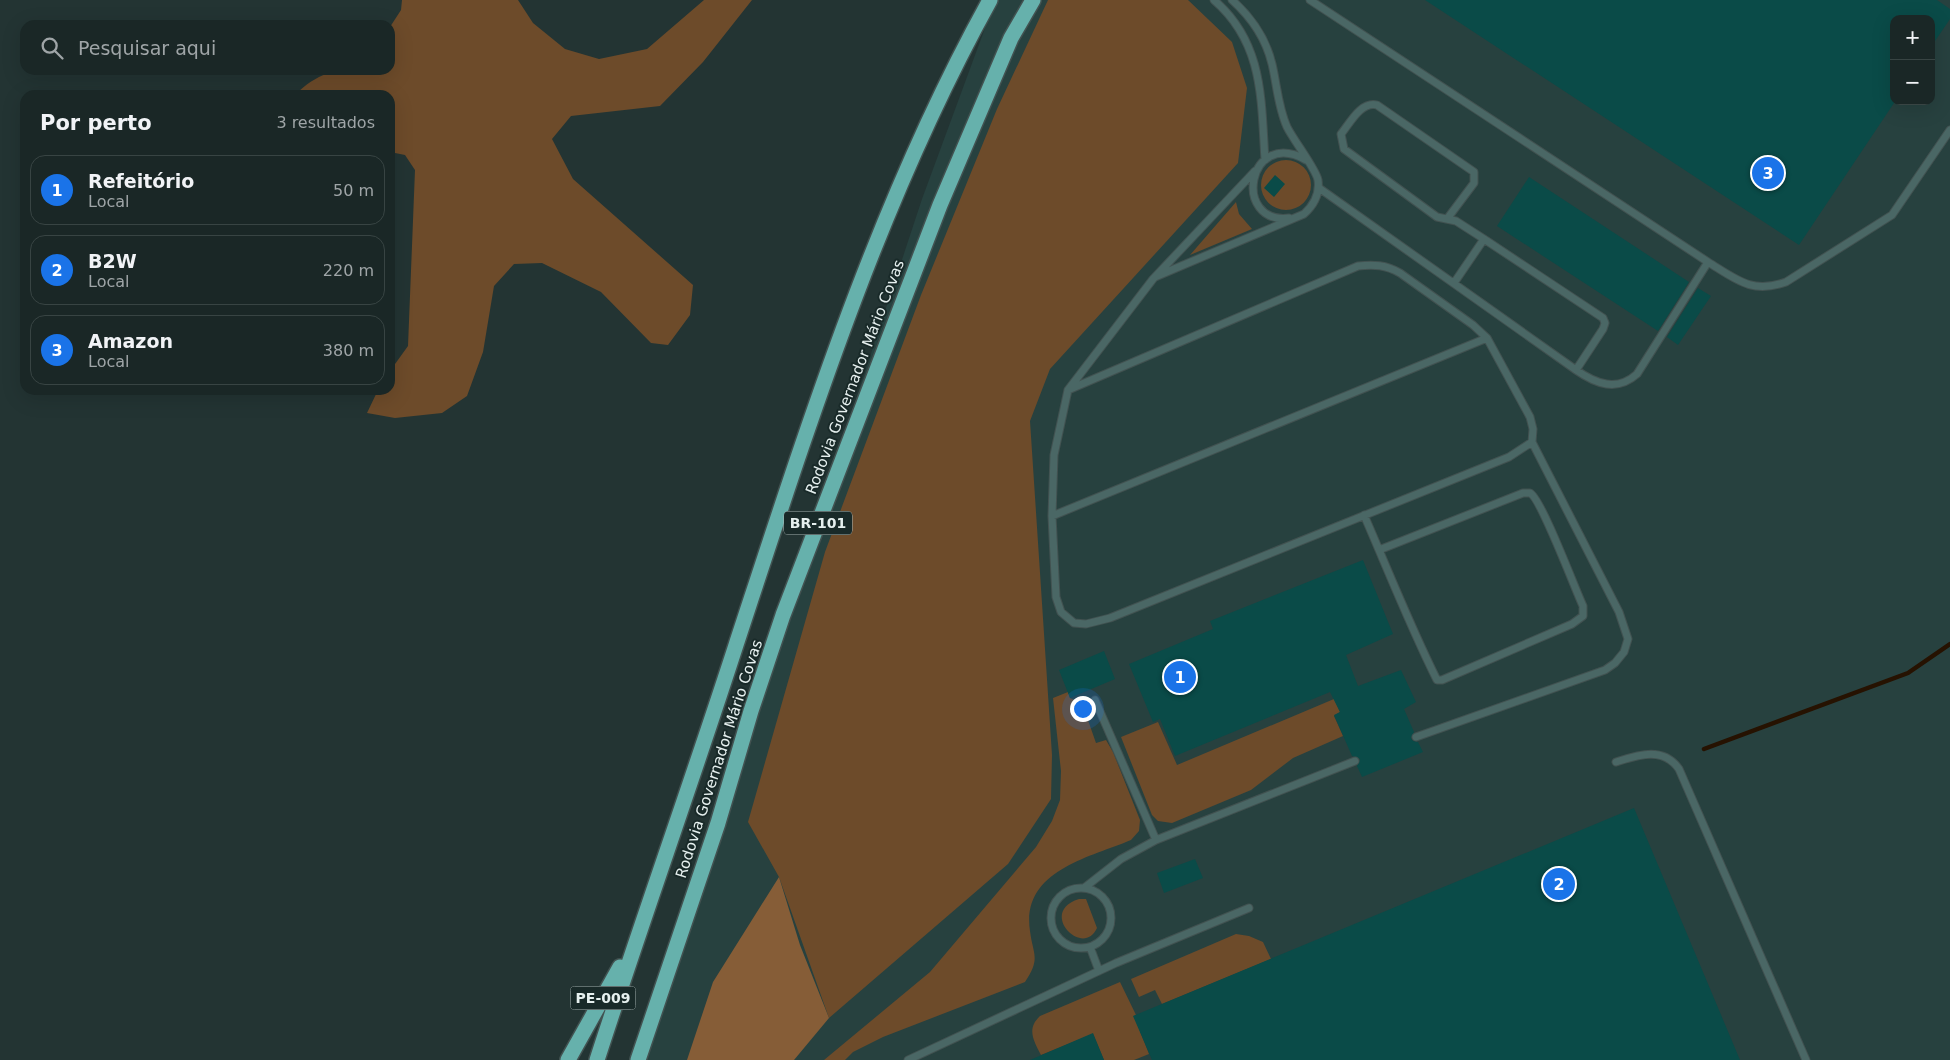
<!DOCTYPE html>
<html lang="pt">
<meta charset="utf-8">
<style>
body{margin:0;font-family:"DejaVu Sans",sans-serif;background:#232f2e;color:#f1f3f6}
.controls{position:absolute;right:15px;top:15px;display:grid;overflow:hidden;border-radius:10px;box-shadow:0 5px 20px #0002}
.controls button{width:45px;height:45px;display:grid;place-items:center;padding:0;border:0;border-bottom:1px solid #384443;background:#1a2726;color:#f1f3f6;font:25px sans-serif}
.you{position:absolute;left:1082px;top:708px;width:18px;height:18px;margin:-12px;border:4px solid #fff;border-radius:50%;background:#1a73e8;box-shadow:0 0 0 8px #1a73e833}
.badge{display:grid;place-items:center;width:32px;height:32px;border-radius:50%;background:#1a73e8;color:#fff;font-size:16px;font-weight:700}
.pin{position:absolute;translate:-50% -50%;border:2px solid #fff;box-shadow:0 1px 5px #0006}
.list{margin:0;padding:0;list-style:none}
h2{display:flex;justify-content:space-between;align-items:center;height:65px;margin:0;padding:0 20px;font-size:21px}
h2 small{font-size:16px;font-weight:400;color:#9fa5a7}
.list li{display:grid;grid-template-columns:32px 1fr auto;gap:15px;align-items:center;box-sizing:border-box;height:70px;margin:0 10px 10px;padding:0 10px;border:1px solid #384443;border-radius:15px}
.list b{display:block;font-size:19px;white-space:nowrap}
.list p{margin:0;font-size:16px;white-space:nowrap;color:#9fa5a7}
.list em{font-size:16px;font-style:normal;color:#9fa5a7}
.icon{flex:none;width:28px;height:28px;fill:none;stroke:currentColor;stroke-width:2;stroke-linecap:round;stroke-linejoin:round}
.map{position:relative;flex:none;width:1950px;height:1060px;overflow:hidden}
.search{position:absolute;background:#1a2726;box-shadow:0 5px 20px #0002;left:20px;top:20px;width:375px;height:55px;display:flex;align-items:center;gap:12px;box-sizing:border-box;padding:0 18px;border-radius:15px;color:#9fa5a7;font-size:19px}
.panel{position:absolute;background:#1a2726;box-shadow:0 5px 20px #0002;left:20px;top:90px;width:375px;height:305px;border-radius:15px}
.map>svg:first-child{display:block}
.built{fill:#27413f;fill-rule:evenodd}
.green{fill:#6d4b2a}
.forest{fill:#865d37}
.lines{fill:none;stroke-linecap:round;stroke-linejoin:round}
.stream{stroke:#261201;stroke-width:4.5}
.building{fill:#0a4b48}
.lane-casing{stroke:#425251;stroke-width:9}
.highway-casing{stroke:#425251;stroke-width:18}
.lane{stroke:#4a6765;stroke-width:7}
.highway{stroke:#66b1ac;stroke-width:15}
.labels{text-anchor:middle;stroke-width:4;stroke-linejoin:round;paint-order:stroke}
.shield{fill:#192a29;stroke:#a8b5b4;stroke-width:1}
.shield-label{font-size:14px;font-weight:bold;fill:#e6f0ef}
.street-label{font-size:15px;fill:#e6f0ef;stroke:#192a29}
</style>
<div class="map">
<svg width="1950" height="1060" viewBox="0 0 1950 1060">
<rect width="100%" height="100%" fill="#233433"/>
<path class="built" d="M 993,0 L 1950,0 L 1950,1060 L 638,1060 L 922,199 L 995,1 ZM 1894,19 L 1931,19 L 1931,101 L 1894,101 Z"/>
<path class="green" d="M 402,0 L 518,0 L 533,23 L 565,49 L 599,59 L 647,49 L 704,0 L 752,0 L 703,62 L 660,106 L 571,116 L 552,139 L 573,179 L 693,285 L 690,315 L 668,345 L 651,343 L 601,292 L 542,263 L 514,264 L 494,286 L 483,352 L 467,396 L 442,413 L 395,418 L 367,413 L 378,390 L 390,390 L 390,371 L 408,346 L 415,170 L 405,155 L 390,152 L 390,95 L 295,95 C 326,64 350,70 390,70 L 390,27 L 401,10 Z
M 1048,0 L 1188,0 L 1232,42 L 1247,88 L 1238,163 L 1050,369 L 1030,421 L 1052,755 L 1051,799 L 1008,864 L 829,1018 L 779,877 L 748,822 L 825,552 L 921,295 L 997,109 Z
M1261 185a25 25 0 1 1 50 0a25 25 0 1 1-50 0Z
M 1236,202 L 1239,214 L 1252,229 L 1190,255 Z
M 1068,692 L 1070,698 L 1082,703 L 1096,743 L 1106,740 L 1113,752 L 1140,820 L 1139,831 L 1131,840 C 1088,858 1021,871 1030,931 C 1033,955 1041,958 1025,982 L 883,1037 L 853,1052 L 845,1060 L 824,1060 L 930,972 L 1036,847 L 1052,821 L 1060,800 L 1061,771 L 1053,698 Z
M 1334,699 L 1340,712 L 1334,716 L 1343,736 L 1293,758 L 1251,790 L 1172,823 L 1158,821 L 1152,815 L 1121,737 L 1158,722 L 1177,765 Z
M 1079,899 L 1086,899 L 1097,928 C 1083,959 1037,912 1079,899 Z
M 1236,934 L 1249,936 L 1263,942 L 1271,959 L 1162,1004 L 1155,990 L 1139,997 L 1131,979 Z
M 1120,982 L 1136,1015 L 1134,1016 L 1149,1054 L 1134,1060 L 1104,1060 L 1093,1034 L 1041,1055 C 1034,1041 1026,1029 1040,1016 Z"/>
<path class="forest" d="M 779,877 L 800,945 L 829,1018 L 794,1060 L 687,1060 L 713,982 Z"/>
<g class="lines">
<path class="stream" d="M 1704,749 L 1908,673 L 1950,644"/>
</g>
<path class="building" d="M 1425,0 L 1937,0 L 1950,9 L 1950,19 L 1931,47 L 1931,19 L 1894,19 L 1894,103 L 1799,245 Z
M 1275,175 L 1285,184 L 1274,197 L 1264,188 Z
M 1529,177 L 1689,282 L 1658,331 L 1497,226 Z
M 1698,288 L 1711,296 L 1678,345 L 1667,337 Z
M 1363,560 L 1393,634 L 1346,655 L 1358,686 L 1401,670 L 1416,702 L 1404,709 L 1414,732 L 1411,738 L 1413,741 L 1418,742 L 1423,752 L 1362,777 L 1357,766 L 1360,759 L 1352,756 L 1334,715 L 1340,712 L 1330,692 L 1175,756 L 1160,719 L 1153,722 L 1129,664 L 1213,629 L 1210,621 Z
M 1104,651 L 1115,679 L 1070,698 L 1059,670 Z
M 1634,808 L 1740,1060 L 1152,1060 L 1133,1016 Z
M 1195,859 L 1203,878 L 1164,893 L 1157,873 Z
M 1093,1033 L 1104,1060 L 1030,1060 Z"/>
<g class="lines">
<defs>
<path id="lane" d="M 1214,0 C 1264,43 1261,100 1265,160
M 1310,0 L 1708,262 C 1737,280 1752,294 1786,282 L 1892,215 L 1950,130
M 1319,188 L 1576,370 C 1596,384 1617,392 1637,374 L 1708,262
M 1289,218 C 1232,225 1247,127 1306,160
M 1447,219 L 1474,183 L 1474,172 L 1377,105 C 1361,101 1350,123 1341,134 L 1344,149 L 1437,217 L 1456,221 L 1484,239 L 1454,283
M 1484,239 L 1603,318 L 1605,323 L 1603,329 L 1576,370
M 1155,277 L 1304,214 C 1314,205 1320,194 1318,180 C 1316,169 1294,141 1287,127 C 1278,107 1277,85 1272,64 C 1266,39 1251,17 1232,0
M 1068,390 L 1358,266 C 1374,264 1386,265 1400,273 L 1473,325 L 1487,338 L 1530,417 L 1533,429 L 1532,442 L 1509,457 L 1110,618 L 1086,624 L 1074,623 L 1061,612 L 1056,597 L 1052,516 L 1054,455 L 1068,390 L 1153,279 L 1255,171
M 1364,515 C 1388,570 1410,626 1437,680 L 1442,680 L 1572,624 L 1583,616 L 1583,606 C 1575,589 1541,498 1530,493 L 1523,493 L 1379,550
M 1052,516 L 1487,338
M 1095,700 L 1156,840
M 1416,737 L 1605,670 L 1615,663 L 1624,652 L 1628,639 L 1619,612 L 1532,442
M 1616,762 C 1638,755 1663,746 1679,769 L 1806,1060
M 1084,888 L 1121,859 L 1156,840 L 1355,761
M1051 918a30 30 0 1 1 60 0a30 30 0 1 1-60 0Z
M 1090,947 L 1099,971
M 908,1060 L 1116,963 L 1249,908"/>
<path id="highway" d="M 568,1060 L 620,967
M 597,1060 C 642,921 691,784 736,645 C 808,426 878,202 990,0
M 638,1060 L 718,823 L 751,711 L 783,615 L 940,205 L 1011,38 L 1033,0"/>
</defs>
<use href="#lane" class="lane-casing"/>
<use href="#highway" class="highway-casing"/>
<use href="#lane" class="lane"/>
<use href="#highway" class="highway"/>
</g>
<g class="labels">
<g class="shield">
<rect x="784" y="511.5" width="68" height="23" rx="4"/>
<rect x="570.5" y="986.5" width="65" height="23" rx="4"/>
</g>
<g class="shield-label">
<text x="818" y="528">BR-101</text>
<text x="603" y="1003">PE-009</text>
</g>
<g class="street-label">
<text transform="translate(855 377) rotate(-69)" y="5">Rodovia Governador Mário Covas</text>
<text transform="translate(719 759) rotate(-72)" y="5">Rodovia Governador Mário Covas</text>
</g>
</g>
</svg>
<div class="controls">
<button>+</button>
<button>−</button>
</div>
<div class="you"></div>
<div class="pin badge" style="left:1180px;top:677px">1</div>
<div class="pin badge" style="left:1559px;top:884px">2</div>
<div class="pin badge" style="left:1768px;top:173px">3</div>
<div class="search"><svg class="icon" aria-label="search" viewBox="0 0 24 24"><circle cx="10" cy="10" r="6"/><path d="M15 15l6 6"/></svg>Pesquisar aqui</div>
<section class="panel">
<h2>Por perto<small>3 resultados</small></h2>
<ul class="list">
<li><span class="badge">1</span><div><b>Refeitório</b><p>Local</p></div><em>50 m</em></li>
<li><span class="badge">2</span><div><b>B2W</b><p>Local</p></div><em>220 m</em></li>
<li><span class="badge">3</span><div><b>Amazon</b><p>Local</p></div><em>380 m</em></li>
</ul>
</section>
</div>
